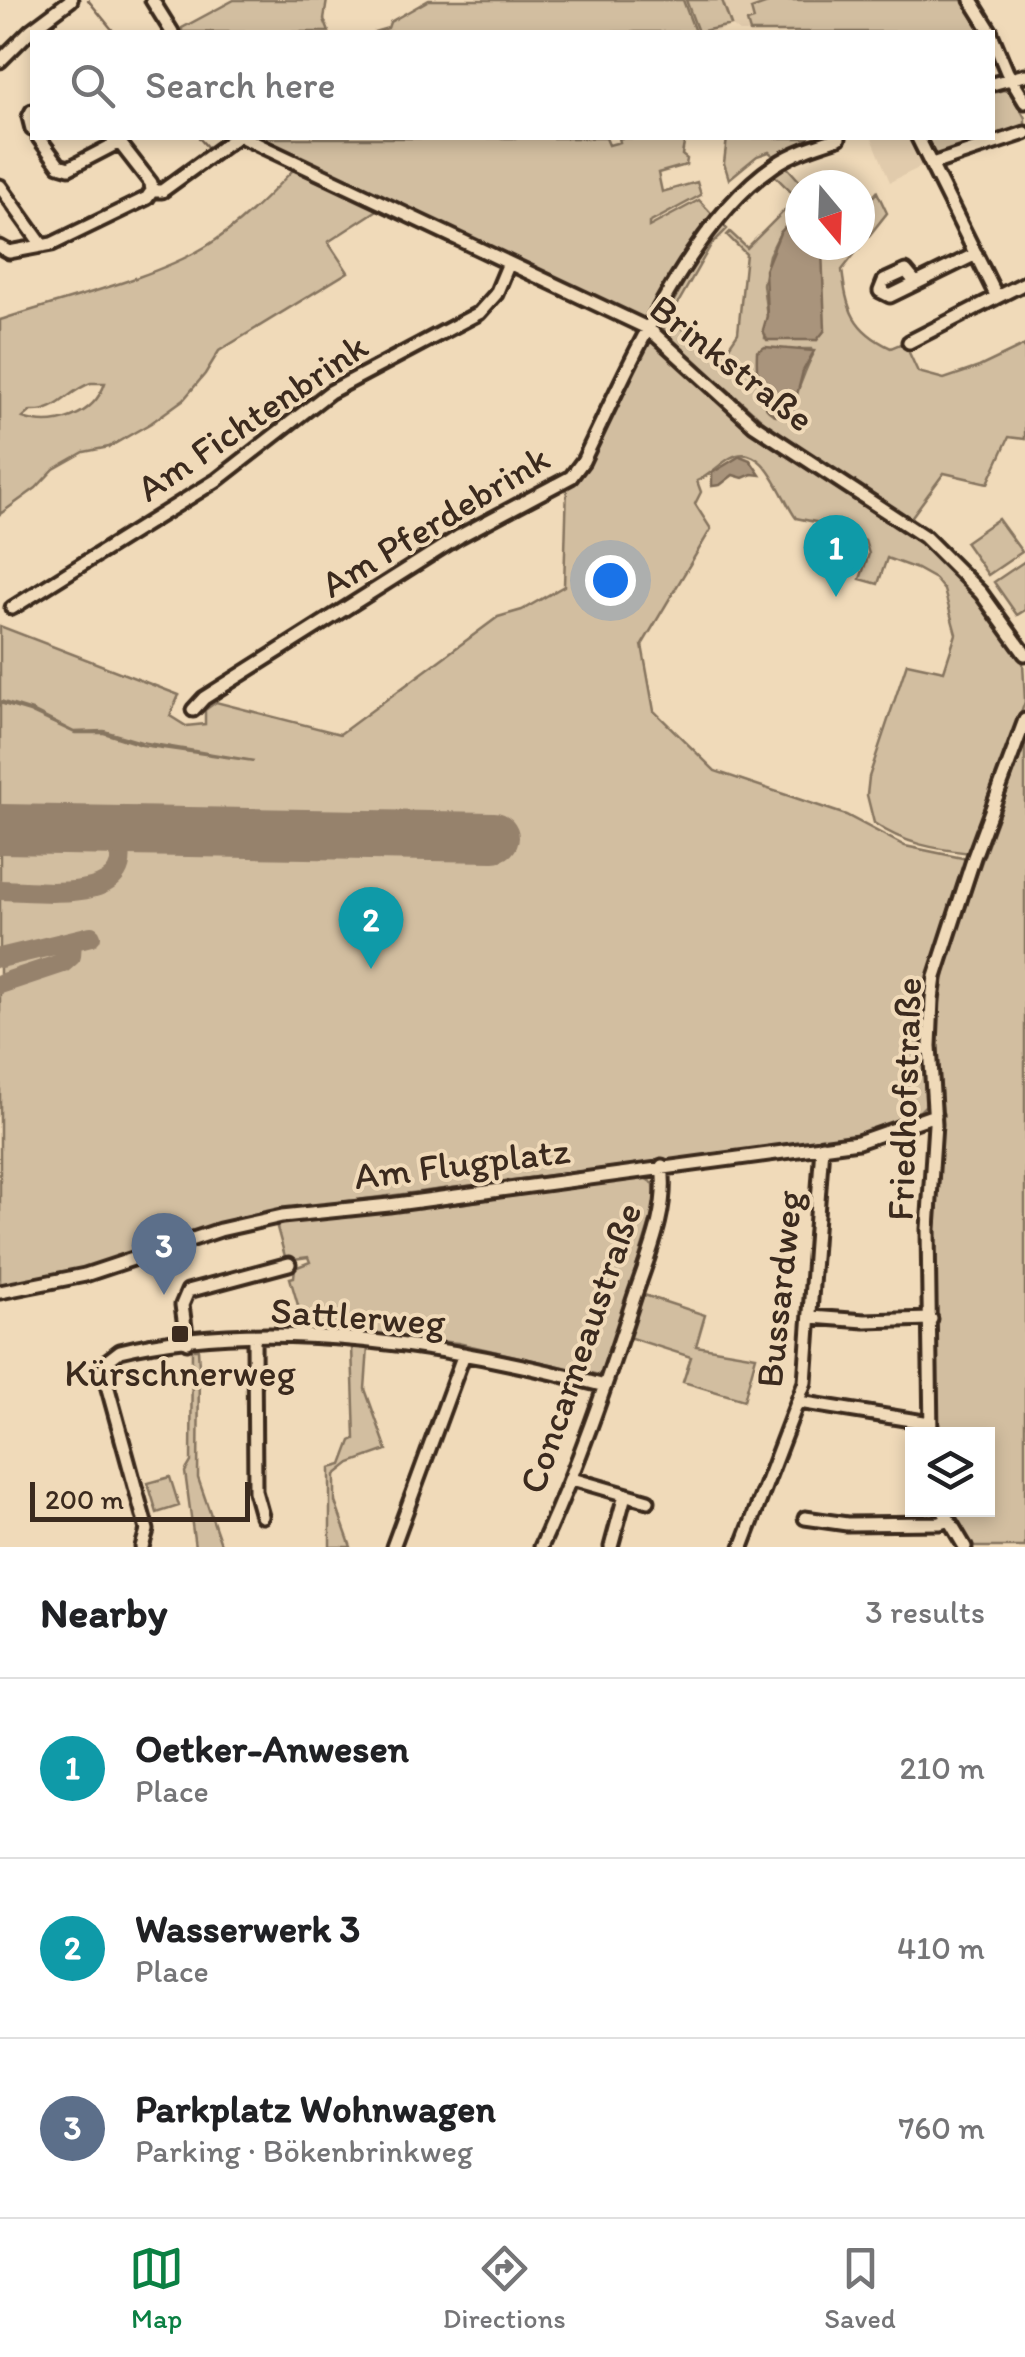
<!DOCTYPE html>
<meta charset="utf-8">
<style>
body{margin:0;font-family:Itim,sans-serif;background:#f6f6f6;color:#202124}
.controls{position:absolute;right:30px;bottom:30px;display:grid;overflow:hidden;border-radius:0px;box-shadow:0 5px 15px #0003}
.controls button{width:90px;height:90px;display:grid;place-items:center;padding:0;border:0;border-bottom:2px solid #e0e0e0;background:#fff;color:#202124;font:50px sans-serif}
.compass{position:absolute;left:785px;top:170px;width:90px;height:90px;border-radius:50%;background:#fff;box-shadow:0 5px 15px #0003;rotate:161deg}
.scale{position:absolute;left:30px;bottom:25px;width:220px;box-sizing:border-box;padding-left:10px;border:5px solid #3b2a1e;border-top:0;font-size:28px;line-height:35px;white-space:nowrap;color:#3b2a1e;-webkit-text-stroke:8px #f0dab9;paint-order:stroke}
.you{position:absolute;left:610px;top:580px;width:35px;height:35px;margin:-25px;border:8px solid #fff;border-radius:50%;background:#1a73e8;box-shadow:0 0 0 15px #1a73e833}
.badge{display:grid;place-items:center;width:65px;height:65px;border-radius:50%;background:#0b8043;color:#fff;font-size:32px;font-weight:700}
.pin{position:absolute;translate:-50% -82px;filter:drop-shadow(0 2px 5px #0008)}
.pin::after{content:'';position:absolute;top:52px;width:35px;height:30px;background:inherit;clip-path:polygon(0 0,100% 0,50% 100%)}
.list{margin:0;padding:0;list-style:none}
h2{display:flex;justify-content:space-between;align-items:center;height:130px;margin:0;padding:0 40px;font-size:42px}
h2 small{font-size:32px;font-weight:400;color:#757577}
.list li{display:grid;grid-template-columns:65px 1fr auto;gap:30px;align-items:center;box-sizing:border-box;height:180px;padding:0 40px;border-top:2px solid #e0e0e0}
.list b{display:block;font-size:38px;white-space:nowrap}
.list p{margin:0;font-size:32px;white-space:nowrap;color:#757577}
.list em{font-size:32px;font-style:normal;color:#757577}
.icon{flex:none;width:55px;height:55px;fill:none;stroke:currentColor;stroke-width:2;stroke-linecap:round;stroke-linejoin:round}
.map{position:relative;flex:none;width:1025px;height:1547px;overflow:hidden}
.search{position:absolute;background:#fff;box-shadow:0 5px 15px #0003;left:30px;right:30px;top:30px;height:110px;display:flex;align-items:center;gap:25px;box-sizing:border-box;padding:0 35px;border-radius:0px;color:#757577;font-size:38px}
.sheet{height:670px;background:#fff}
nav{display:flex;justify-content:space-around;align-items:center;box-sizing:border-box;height:140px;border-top:2px solid #e0e0e0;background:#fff;font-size:28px;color:#757577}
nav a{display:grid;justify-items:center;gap:5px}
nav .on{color:#0b8043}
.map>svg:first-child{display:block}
.built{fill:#e1cbac}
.green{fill:#d2bea0;stroke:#86745f;stroke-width:2.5;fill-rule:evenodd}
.water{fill:#a9947c;stroke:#7d6a56;stroke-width:2.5}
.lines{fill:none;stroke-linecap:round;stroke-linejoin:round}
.stream{stroke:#7d6a56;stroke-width:2.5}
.taxiway{stroke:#96826c;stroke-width:20}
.runway{stroke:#96826c;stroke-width:50}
.minor-casing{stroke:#3b2a1e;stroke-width:19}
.minor{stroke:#f0dab9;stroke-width:11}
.poi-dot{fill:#3b2a1e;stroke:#f0dab9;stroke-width:4}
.labels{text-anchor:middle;stroke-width:8;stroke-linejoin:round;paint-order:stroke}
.street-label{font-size:38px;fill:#3b2a1e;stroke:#f0dab9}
.poi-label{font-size:38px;fill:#3b2a1e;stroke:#f0dab9}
</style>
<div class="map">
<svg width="1025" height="1547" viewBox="0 0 1025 1547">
<rect width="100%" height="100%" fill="#f0dab9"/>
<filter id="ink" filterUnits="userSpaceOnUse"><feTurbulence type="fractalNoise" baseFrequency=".01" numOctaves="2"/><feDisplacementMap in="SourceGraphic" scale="20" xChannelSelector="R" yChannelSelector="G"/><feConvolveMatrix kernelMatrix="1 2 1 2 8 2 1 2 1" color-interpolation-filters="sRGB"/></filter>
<g filter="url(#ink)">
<path class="built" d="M 683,0 L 776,0 L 751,9 L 754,20 L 747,23 L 749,32 L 740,32 L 732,26 L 714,32 L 695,32 Z
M 872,138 L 915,138 L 927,164 L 890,182 Z"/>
<path class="green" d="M 234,0 L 327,0 L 324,19 L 329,32 L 182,32 L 182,28 Z
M 429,0 L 683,0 L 695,32 L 374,32 L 388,28 L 390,22 Z
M 686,0 L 722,0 L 731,25 L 698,32 Z
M 776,0 L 963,0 L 985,32 L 750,32 L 747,22 L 754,20 L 751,9 Z
M 1003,90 L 1011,92 L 1025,118 L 1025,128 L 933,158 L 923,138 L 992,138 L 993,93 Z
M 258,138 L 606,138 L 609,145 L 620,142 L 619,138 L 685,138 L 682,155 L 687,159 L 686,165 L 658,173 L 662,192 L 697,182 L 701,195 L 649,223 L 649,227 L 699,200 L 713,215 L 686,252 L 652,313 L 643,318 Z
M 727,138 L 821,138 L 775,157 L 769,152 L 757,156 L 729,179 L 724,163 Z
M 786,166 L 803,185 L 800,185 L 800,211 L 780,233 L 769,255 L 763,284 L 767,316 L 765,338 L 817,340 L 823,289 L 821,245 L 860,245 L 860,212 L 877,192 L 887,213 L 842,270 C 847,309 852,330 891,348 L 900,344 L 906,346 L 918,372 L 944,379 L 979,367 L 1025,345 L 1025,439 L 1009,437 L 988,483 L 944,473 L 910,519 L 778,434 L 667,336 L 662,325 L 665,317 L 703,248 L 723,225 L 727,229 L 711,245 L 673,312 L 674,322 L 721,358 L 738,333 L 746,254 L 727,235 L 730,232 L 747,248 L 797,198 L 774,175 ZM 799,349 L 811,349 L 813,355 C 801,376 799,398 782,415 L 776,413 Z
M 293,170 L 379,209 L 328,242 L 348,272 L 219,351 L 205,374 L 184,399 L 151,423 L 109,447 L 84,452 L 54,469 L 36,488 L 0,514 L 0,320 C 61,300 152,279 205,247 C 238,227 266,198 293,170 ZM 91,383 L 105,383 C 94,416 54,429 23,418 L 31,411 C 58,413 67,391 91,383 Z
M 652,341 L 772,444 L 898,524 L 930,550 L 978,599 L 1023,663 L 1025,702 L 971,853 C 935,849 904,844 874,823 L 867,795 L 869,777 L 907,663 L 944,671 L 956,634 L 944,590 L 935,579 L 917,569 L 887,558 L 878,584 L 860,579 L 869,554 L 865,541 L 835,526 L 796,518 C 781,499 765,439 730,458 C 717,466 709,476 697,481 L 701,492 L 695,504 L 711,529 L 642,645 L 654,711 L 715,771 L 846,815 L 905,846 L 967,859 L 928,979 L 924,1034 L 926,1105 L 920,1111 L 857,1136 L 263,1212 L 222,1222 L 85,1268 L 0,1285 L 0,703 L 30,712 L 75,733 L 104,733 L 142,745 L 254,761 L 141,742 L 104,731 L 74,732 L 32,711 L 0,701 L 0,626 L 179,695 L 170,716 L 186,726 L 205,724 L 205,710 L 216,702 L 340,734 L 498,617 L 522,610 L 564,586 L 567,485 L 645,345 Z
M 998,519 L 1022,552 L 988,575 L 965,542 Z
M 1025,561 L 1025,610 L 1017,615 L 994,582 Z
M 1025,742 L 1025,1547 L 974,1547 L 950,1510 L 988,1510 L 988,1434 L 935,1434 L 934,1230 L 943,1116 L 937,1044 L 939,1008 L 945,970 L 957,930 Z
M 643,1177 L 654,1184 L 655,1206 L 605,1368 L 599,1375 L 458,1343 L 305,1329 L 290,1278 L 294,1277 L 295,1268 L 310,1262 L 308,1257 L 286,1260 L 276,1224 L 451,1205 Z
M 641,1294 L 705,1315 L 696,1346 L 756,1356 L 744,1400 L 683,1382 L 691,1357 L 628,1337 Z
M 352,1346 L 368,1347 L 365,1389 L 387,1450 L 350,1463 L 335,1475 L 335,1502 L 351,1547 L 330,1547 L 330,1468 L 342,1465 L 351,1441 L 355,1439 Z
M 192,1349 L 198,1349 L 199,1367 L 198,1478 L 222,1547 L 195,1547 L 185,1472 L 191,1462 Z
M 170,1477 L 179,1506 L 157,1513 L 148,1483 Z"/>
<path class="water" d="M 800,211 L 800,245 L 821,245 L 822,249 L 825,330 L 817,340 L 767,340 L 763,330 L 767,316 L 765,270 L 780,233 Z
M 765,347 L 814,351 L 803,371 L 793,411 C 758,431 756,376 757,352 Z
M 740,456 L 750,460 L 760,475 L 752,474 L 743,478 L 733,475 L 720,485 L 712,486 L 712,473 Z"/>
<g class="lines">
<path class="stream" d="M 88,0 L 114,32
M 199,138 L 210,150"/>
<path class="taxiway" d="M 0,890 C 36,890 141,907 117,839 L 105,831
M 0,958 L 91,936
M 0,984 L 63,963 L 71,956 L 72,941"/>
<path class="runway" d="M 0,829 L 494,837"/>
<defs>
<path id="minor" d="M 152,0 L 172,32
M 971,0 L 991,32
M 992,36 L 1007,72 L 1025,102
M 0,61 L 31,30 L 71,0
M 992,84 L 1025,75
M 32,111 L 29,117 L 32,129
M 39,138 L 59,165 L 69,168 L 119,142
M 116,138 L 151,183 L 152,191
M 244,138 L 649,329 L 754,425 L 925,537 L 981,593 L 1025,654
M 918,138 L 997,297 L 1025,283
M 932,164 L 1025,133
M 0,186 L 42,245
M 0,247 L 9,252 L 52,244 L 147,198 L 152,191 L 162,191 L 235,138
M 916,283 L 906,271 L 884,281 L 880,291 L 890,296 L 976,254
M 909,342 L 997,297
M 12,608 L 217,480 L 330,392 L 479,313 L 496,294 L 509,263
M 193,710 L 204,698 L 460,536 L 571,477 L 583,461 C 628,369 689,223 775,165 C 794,152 817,145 839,138
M 0,1292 L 85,1275 L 220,1230 L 282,1216 L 389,1205 L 858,1142 L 935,1115
M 811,1317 L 865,1321 L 931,1319
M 254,1338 L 255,1491 L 262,1516
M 187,1342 L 182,1305 L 188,1291 L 289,1264
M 799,1402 L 930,1423
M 931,1434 L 928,1229 L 935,1124 L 930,1046 L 932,999 L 935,977 L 974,857 L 1025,720
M 572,1479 L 648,1501
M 943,1510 L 965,1547
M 805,1518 L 847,1524 L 940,1523 L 949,1520
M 142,1547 L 147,1530 L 104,1374 L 107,1361 L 120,1351 C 271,1315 458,1347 605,1386
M 393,1547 L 464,1354
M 541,1547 C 578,1467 606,1385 633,1301 C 647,1258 669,1212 662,1166
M 611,1547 L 625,1495
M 742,1547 L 805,1382 L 822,1146"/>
</defs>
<use href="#minor" class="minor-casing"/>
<use href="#minor" class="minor"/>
</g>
</g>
<rect class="poi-dot" x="170" y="1324" width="20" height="20" rx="5"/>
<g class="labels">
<g class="street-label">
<text transform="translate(732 363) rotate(38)" y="13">Brinkstraße</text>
<text transform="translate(252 417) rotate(-34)" y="13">Am Fichtenbrink</text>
<text transform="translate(435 521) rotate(-31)" y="13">Am Pferdebrink</text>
<text transform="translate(904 1099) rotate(-88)" y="13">Friedhofstraße</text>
<text transform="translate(462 1163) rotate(-7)" y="13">Am Flugplatz</text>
<text transform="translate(779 1289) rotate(-84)" y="13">Bussardweg</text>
<text transform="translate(358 1316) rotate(4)" y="13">Sattlerweg</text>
<text transform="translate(580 1348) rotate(-71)" y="13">Concarneaustraße</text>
</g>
<g class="poi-label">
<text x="180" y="1386">Kürschnerweg</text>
</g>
</g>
</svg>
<div class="controls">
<button><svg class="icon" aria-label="layers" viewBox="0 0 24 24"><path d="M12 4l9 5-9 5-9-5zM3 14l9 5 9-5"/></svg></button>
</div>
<svg class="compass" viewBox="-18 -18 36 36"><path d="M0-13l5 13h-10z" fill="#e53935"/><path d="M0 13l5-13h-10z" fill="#757577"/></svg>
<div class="scale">200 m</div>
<div class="you"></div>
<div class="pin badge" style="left:836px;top:597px;background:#0f9aa8">1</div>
<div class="pin badge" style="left:371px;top:969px;background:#0f9aa8">2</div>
<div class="pin badge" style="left:164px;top:1295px;background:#5c6f8a">3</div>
<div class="search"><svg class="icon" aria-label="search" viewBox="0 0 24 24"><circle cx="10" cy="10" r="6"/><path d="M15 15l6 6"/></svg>Search here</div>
</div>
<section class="sheet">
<h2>Nearby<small>3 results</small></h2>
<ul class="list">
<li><span class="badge" style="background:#0f9aa8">1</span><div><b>Oetker-Anwesen</b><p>Place</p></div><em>210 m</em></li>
<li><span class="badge" style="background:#0f9aa8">2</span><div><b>Wasserwerk 3</b><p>Place</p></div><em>410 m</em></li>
<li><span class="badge" style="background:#5c6f8a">3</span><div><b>Parkplatz Wohnwagen</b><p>Parking · Bökenbrinkweg</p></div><em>760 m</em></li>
</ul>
</section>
<nav>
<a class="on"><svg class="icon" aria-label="map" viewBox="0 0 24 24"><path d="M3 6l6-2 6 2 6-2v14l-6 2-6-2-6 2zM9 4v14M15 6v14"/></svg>Map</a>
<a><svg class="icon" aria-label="directions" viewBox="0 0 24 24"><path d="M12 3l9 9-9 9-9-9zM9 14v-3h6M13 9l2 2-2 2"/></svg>Directions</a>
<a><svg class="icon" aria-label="saved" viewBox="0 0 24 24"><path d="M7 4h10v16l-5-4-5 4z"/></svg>Saved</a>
</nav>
